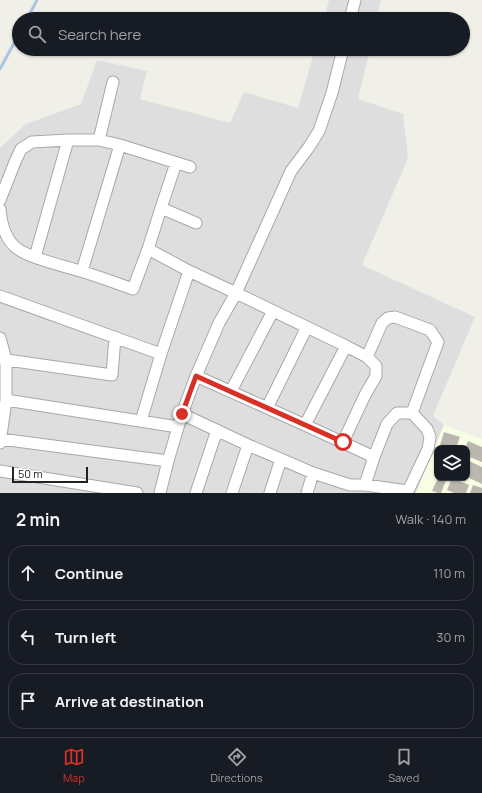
<!DOCTYPE html>
<meta charset="utf-8">
<style>
body{margin:0;font-family:Manrope,sans-serif;background:#20242c;color:#f1f3f6}
.controls{position:absolute;right:12px;bottom:12px;display:grid;overflow:hidden;border-radius:8px;box-shadow:0 1px 3px #0004}
.controls button{width:36px;height:36px;display:grid;place-items:center;padding:0;border:0;border-bottom:1px solid #363941;background:#171b24;color:#f1f3f6;font:20px sans-serif}
.scale{position:absolute;left:12px;bottom:10px;width:76px;box-sizing:border-box;padding-left:4px;border:2px solid #212121;border-top:0;font-size:11px;line-height:14px;white-space:nowrap;color:#212121;-webkit-text-stroke:3px #fff;paint-order:stroke}
.stop{position:absolute;width:12px;height:12px;margin:-9px;border:3px solid #d93025;border-radius:50%;background:#fff}
.stop.end{background:#d93025;border-color:#fff;box-shadow:0 1px 4px #0008}
.list{margin:0;padding:0;list-style:none}
h2{display:flex;justify-content:space-between;align-items:center;height:52px;margin:0;padding:0 16px;font-size:17px}
h2 small{font-size:13px;font-weight:400;color:#9ea1a6}
.list li{display:grid;grid-template-columns:26px 1fr auto;gap:12px;align-items:center;box-sizing:border-box;height:56px;margin:0 8px 8px;padding:0 8px;border:1px solid #363941;border-radius:16px}
.list b{display:block;font-size:15px;white-space:nowrap}
.list em{font-size:13px;font-style:normal;color:#9ea1a6}
.icon{flex:none;width:22px;height:22px;fill:none;stroke:currentColor;stroke-width:2;stroke-linecap:round;stroke-linejoin:round}
.map{position:relative;flex:none;width:482px;height:493px;overflow:hidden}
.search{position:absolute;background:#171b24;box-shadow:0 1px 3px #0004;left:12px;right:12px;top:12px;height:44px;display:flex;align-items:center;gap:10px;box-sizing:border-box;padding:0 14px;border-radius:22px;color:#9ea1a6;font-size:15px}
.sheet{height:244px;background:#171b24}
nav{display:flex;justify-content:space-around;align-items:center;box-sizing:border-box;height:56px;border-top:1px solid #363941;background:#171b24;font-size:11px;color:#9ea1a6}
nav a{display:grid;justify-items:center;gap:2px}
nav .on{color:#d93025}
.map>svg:first-child{display:block}
.residential{fill:#dfdede}
.education{fill:#f7fee4;fill-rule:evenodd}
.lines{fill:none;stroke-linecap:round;stroke-linejoin:round}
.stream{stroke:#aac5dd;stroke-width:3}
.building{fill:#bbb7ae}
.street-casing{stroke:#a8a8a8;stroke-width:13}
.street{stroke:#fff;stroke-width:11}
.route{stroke:#d93025;stroke-width:5}
</style>
<div class="map">
<svg width="482" height="493" viewBox="0 0 482 493">
<rect width="100%" height="100%" fill="#f1f0e8"/>
<path class="residential" d="M 329,0 L 381,0 L 377,19 L 324,19 Z
M 315,49 L 370,49 L 358,99 L 403,114 L 408,158 L 362,265 L 475,317 L 433,416 L 444,425 L 416,493 L 0,493 L 0,148 L 26,124 L 81,104 L 97,60 L 147,71 L 140,99 L 230,123 L 244,92 L 298,108 Z"/>
<path class="education" d="M 444,425 L 482,439 L 482,493 L 416,493 ZM 437,448 L 467,448 L 467,478 L 437,478 Z"/>
<g class="lines">
<path class="stream" d="M 27,19 L 37,0
M 0,69 L 19,34"/>
</g>
<path class="building" d="M 444,432 L 460,437 L 456,448 L 450,448 L 440,445 Z
M 468,441 L 482,447 L 482,462 L 467,456 L 467,448 L 465,448 Z
M 467,460 L 482,467 L 482,484 L 467,477 Z
M 438,478 L 447,478 L 441,493 L 438,493 L 432,491 Z
M 452,478 L 469,485 L 466,493 L 454,493 L 447,490 Z
M 473,485 L 482,488 L 482,493 L 470,493 Z"/>
<g class="lines">
<defs>
<path id="street" d="M 350,19 L 355,0
M 99,140 L 113,82
M 0,200 L 15,162 L 21,149 L 32,142 L 68,140 L 99,140 L 120,145 L 190,167
M 161,208 L 196,223
M 0,209 C 1,221 5,237 14,246 C 27,258 61,265 80,271 C 98,276 115,283 133,289 L 148,249 L 161,208 L 176,163
M 148,249 L 189,271 L 236,293 L 346,346 L 367,357 L 382,323 L 388,318 L 395,317 L 430,330 L 438,342 L 412,413 L 427,429 L 430,437 L 428,449 L 408,491 L 365,485 L 350,485 L 313,473 L 248,445 L 182,414
M 35,257 L 68,140
M 82,271 L 120,145
M 0,296 L 161,354
M 0,338 L 6,360 L 6,400 L 0,443
M 0,359 L 112,375 L 115,337
M 196,376 L 305,425 L 374,457
M 231,391 L 273,311
M 6,400 L 178,427
M 267,408 L 307,327
M 141,421 L 161,354 L 189,271
M 305,425 L 346,346
M 0,439 L 168,461
M 343,442 L 365,395 L 376,376 L 376,366 L 367,357
M 0,471 L 137,493
M 365,485 L 374,457 L 387,424 L 397,413 L 412,413
M 160,493 L 168,461 L 182,414 L 196,376 L 219,323 L 236,293 L 291,171 L 309,147 L 319,131 L 332,93 L 343,49
M 196,493 L 217,430
M 232,493 L 248,445
M 270,493 L 281,459
M 307,493 L 313,473"/>
</defs>
<use href="#street" class="street-casing"/>
<use href="#street" class="street"/>
</g>
<g class="lines">
<path class="route" d="M 182,414 L 196,376 L 343,442"/>
</g>
</svg>
<div class="controls">
<button><svg class="icon" aria-label="layers" viewBox="0 0 24 24"><path d="M12 4l9 5-9 5-9-5zM3 14l9 5 9-5"/></svg></button>
</div>
<div class="scale">50 m</div>
<div class="stop" style="left:343px;top:442px"></div>
<div class="stop end" style="left:182px;top:414px"></div>
<div class="search"><svg class="icon" aria-label="search" viewBox="0 0 24 24"><circle cx="10" cy="10" r="6"/><path d="M15 15l6 6"/></svg>Search here</div>
</div>
<section class="sheet">
<h2>2 min<small>Walk · 140 m</small></h2>
<ul class="list">
<li><svg class="icon" aria-label="ahead" viewBox="0 0 24 24"><path d="M12 20V5M6 11l6-6 6 6"/></svg><div><b>Continue</b></div><em>110 m</em></li>
<li><svg class="icon" aria-label="left" viewBox="0 0 24 24"><path d="M17 20v-9H6M10 6l-5 5 5 5"/></svg><div><b>Turn left</b></div><em>30 m</em></li>
<li><svg class="icon" aria-label="arrive" viewBox="0 0 24 24"><path d="M6 21V4h12l-3 4 3 4H6"/></svg><div><b>Arrive at destination</b></div></li>
</ul>
</section>
<nav>
<a class="on"><svg class="icon" aria-label="map" viewBox="0 0 24 24"><path d="M3 6l6-2 6 2 6-2v14l-6 2-6-2-6 2zM9 4v14M15 6v14"/></svg>Map</a>
<a><svg class="icon" aria-label="directions" viewBox="0 0 24 24"><path d="M12 3l9 9-9 9-9-9zM9 14v-3h6M13 9l2 2-2 2"/></svg>Directions</a>
<a><svg class="icon" aria-label="saved" viewBox="0 0 24 24"><path d="M7 4h10v16l-5-4-5 4z"/></svg>Saved</a>
</nav>
